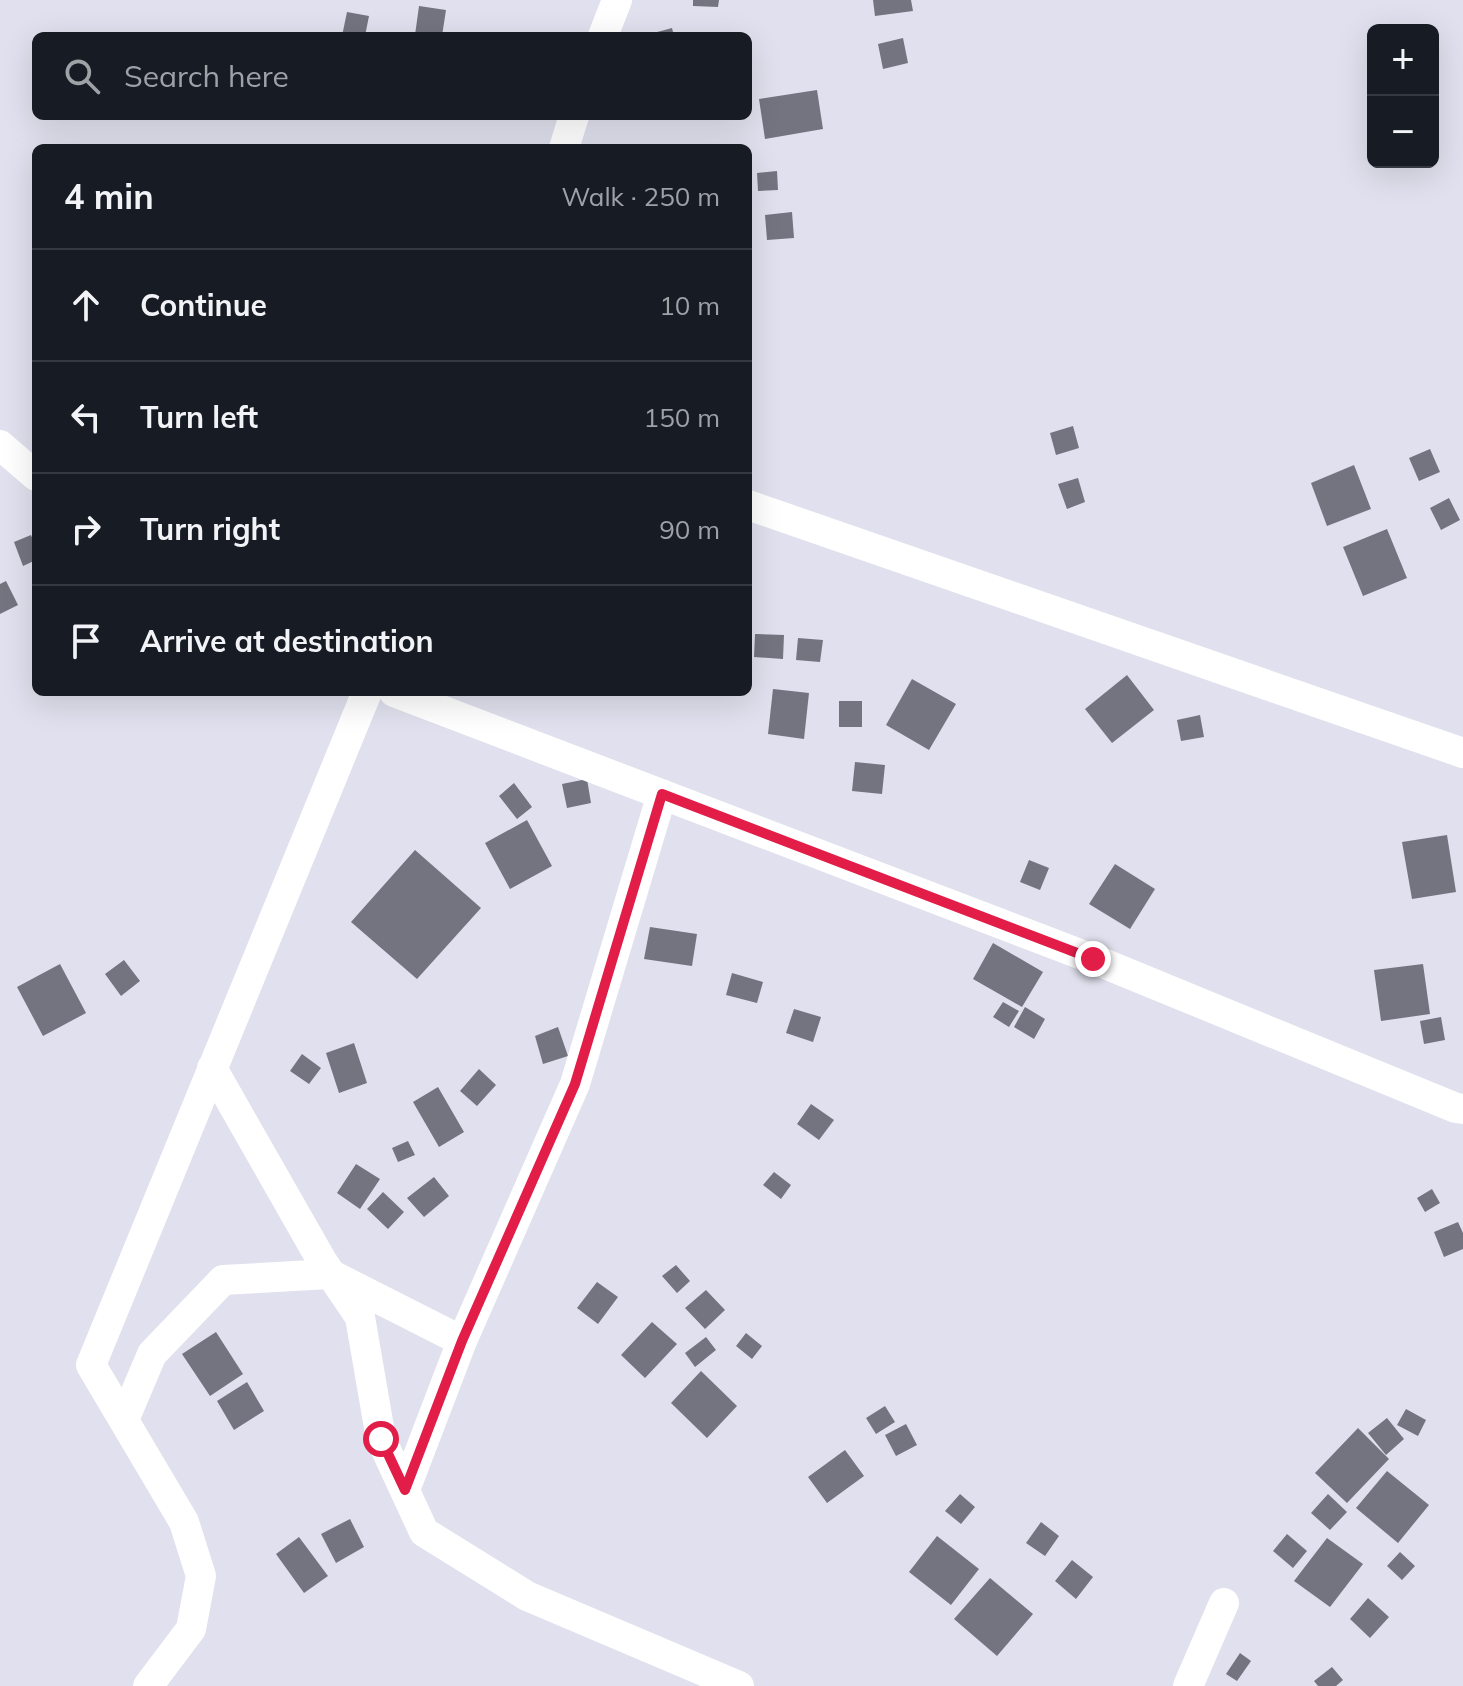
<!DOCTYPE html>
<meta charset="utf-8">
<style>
body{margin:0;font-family:Mulish,sans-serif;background:#20242c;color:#f1f3f6}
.controls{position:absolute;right:24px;top:24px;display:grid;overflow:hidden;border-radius:12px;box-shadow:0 8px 32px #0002}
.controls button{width:72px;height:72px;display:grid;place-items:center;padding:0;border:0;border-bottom:2px solid #363941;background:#171b24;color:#f1f3f6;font:40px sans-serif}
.stop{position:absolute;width:24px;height:24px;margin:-18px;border:6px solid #e11d48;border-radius:50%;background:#fff}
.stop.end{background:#e11d48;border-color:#fff;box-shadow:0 2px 8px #0008}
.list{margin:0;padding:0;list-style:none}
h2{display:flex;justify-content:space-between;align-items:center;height:104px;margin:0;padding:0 32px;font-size:34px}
h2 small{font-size:26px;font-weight:400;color:#9ea1a6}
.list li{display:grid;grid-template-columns:52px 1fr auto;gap:24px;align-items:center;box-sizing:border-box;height:112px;padding:0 32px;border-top:2px solid #363941}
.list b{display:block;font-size:30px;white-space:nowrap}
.list em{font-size:26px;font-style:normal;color:#9ea1a6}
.icon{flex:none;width:44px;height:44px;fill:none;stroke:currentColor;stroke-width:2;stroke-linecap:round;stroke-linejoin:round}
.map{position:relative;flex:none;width:1463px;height:1686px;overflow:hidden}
.search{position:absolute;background:#171b24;box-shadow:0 8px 32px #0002;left:32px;top:32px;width:720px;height:88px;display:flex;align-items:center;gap:20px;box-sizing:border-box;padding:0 28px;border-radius:12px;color:#9ea1a6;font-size:30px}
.panel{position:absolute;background:#171b24;box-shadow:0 8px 32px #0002;left:32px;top:144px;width:720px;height:552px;border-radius:12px}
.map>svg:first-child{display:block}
.building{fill:#737480}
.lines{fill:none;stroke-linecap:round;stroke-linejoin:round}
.minor{stroke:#fff;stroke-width:30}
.route{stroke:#e11d48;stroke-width:10}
</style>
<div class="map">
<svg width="1463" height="1686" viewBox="0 0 1463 1686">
<rect width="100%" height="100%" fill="#e0e0ee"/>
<path class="building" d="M 693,0 L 719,0 L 718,7 L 693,6 Z
M 873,0 L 911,0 L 913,11 L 875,16 Z
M 419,6 L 446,10 L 442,36 L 415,35 Z
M 347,12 L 369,16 L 365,36 L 342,36 Z
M 672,28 L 674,36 L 646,36 L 646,35 Z
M 903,38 L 908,63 L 883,69 L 878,44 Z
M 817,90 L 823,129 L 765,139 L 759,99 Z
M 777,171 L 778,190 L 758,191 L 757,173 Z
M 792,212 L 794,238 L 767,240 L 765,215 Z
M 1073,426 L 1079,448 L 1056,455 L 1050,433 Z
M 1430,449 L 1440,472 L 1419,481 L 1409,458 Z
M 1354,465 L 1371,509 L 1327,526 L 1311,483 Z
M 1078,478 L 1085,502 L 1067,509 L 1058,484 Z
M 1449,498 L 1460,520 L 1441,530 L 1430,508 Z
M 1387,529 L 1407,578 L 1363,596 L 1343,547 Z
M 31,535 L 36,547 L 36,560 L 23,566 L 14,542 Z
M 6,581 L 18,605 L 0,614 L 0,584 Z
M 755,634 L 784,635 L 783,659 L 754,657 Z
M 798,638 L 823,640 L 820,662 L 796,660 Z
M 1127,675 L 1154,710 L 1112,743 L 1085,709 Z
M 912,679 L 956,704 L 929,750 L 886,725 Z
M 773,689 L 809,693 L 804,739 L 768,734 Z
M 839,701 L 862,701 L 862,727 L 839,727 Z
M 1200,715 L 1204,737 L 1181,741 L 1177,720 Z
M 855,762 L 885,765 L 882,794 L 852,791 Z
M 587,779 L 591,803 L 567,808 L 562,784 Z
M 514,783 L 532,807 L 517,819 L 499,796 Z
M 527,820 L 552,866 L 510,889 L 485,843 Z
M 1447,835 L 1456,892 L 1412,899 L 1402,842 Z
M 415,850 L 481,908 L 417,979 L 351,922 Z
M 1029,860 L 1049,868 L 1040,890 L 1020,882 Z
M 1115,864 L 1155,889 L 1130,929 L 1089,904 Z
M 650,927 L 697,934 L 692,966 L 644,959 Z
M 993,943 L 1043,972 L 1022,1007 L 973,979 Z
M 124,960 L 140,981 L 121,996 L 105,974 Z
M 60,964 L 86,1013 L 43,1036 L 17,987 Z
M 1423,964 L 1430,1014 L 1381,1021 L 1374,970 Z
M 732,973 L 763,982 L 757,1003 L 726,995 Z
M 1003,1002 L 1019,1011 L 1009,1027 L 993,1017 Z
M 1025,1007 L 1045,1019 L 1034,1039 L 1014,1027 Z
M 794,1009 L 821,1017 L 813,1042 L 786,1033 Z
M 1441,1017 L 1445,1040 L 1424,1044 L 1420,1021 Z
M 558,1027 L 568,1056 L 543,1064 L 535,1036 Z
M 354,1043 L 367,1083 L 339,1093 L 326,1053 Z
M 302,1054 L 321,1068 L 309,1084 L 290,1071 Z
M 479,1069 L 496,1085 L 477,1106 L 460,1091 Z
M 438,1087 L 464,1132 L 439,1147 L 413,1102 Z
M 811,1104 L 834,1120 L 819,1140 L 797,1124 Z
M 408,1141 L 415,1155 L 398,1162 L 392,1148 Z
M 356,1164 L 380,1179 L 360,1209 L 337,1193 Z
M 774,1172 L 791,1185 L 781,1199 L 763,1185 Z
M 434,1177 L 449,1196 L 424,1217 L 407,1198 Z
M 1432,1189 L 1440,1203 L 1425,1212 L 1417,1198 Z
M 383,1192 L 404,1212 L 388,1229 L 367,1209 Z
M 1458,1222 L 1463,1233 L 1463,1249 L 1444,1257 L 1434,1232 Z
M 676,1265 L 690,1281 L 677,1293 L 662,1276 Z
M 597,1282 L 618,1297 L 598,1324 L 577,1308 Z
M 706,1290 L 725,1310 L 705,1329 L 685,1308 Z
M 652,1322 L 677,1344 L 645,1378 L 621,1355 Z
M 216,1332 L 243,1374 L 210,1396 L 182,1354 Z
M 746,1333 L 762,1346 L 752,1359 L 736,1346 Z
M 706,1337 L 716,1350 L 695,1367 L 685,1353 Z
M 701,1371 L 737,1406 L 707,1438 L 671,1403 Z
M 247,1382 L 264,1411 L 234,1430 L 217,1401 Z
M 885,1406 L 895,1422 L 876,1434 L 866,1418 Z
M 1406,1409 L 1426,1420 L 1418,1436 L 1397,1425 Z
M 1387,1418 L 1404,1439 L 1386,1455 L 1368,1433 Z
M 906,1424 L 917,1445 L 896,1456 L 885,1435 Z
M 1358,1428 L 1389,1459 L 1347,1503 L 1315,1473 Z
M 845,1450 L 864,1476 L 827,1503 L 808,1477 Z
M 1387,1471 L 1429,1505 L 1398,1543 L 1356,1508 Z
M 960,1494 L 975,1507 L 961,1524 L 945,1511 Z
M 1328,1494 L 1347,1512 L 1330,1530 L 1311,1513 Z
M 350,1519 L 364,1547 L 336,1563 L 321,1534 Z
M 1041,1522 L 1059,1536 L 1045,1556 L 1026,1543 Z
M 1287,1534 L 1307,1551 L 1293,1568 L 1273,1551 Z
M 937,1536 L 979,1569 L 951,1605 L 909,1572 Z
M 299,1537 L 328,1576 L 304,1593 L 276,1554 Z
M 1327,1538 L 1363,1564 L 1330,1607 L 1294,1581 Z
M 1400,1552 L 1415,1566 L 1402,1580 L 1387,1566 Z
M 1072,1560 L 1093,1577 L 1076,1599 L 1055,1581 Z
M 990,1578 L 1033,1614 L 997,1656 L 954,1619 Z
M 1368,1598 L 1389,1617 L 1370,1638 L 1350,1619 Z
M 1240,1653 L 1251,1661 L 1237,1681 L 1226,1674 Z
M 1332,1667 L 1343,1680 L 1336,1686 L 1318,1686 L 1314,1681 Z"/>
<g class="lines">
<path class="minor" d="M 603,36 L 617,0
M 564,148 L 574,116
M 0,445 L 36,476
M 748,505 L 1463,753
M 394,692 L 1093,959 L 1456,1108 L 1463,1109
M 212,1068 L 322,1261 L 360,1317 L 381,1439 L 424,1532 L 527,1596 L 739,1686
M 124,1420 L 152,1354 L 223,1280 L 330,1274 L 462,1341
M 405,1490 L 462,1341 L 575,1084 L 662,794
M 148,1686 L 191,1629 L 201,1576 L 184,1522 L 91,1365 L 367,692
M 1188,1686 L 1224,1603"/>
</g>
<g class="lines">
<path class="route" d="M 381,1439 L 405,1490 L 462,1341 L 575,1084 L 662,794 L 1093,959"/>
</g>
</svg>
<div class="controls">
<button>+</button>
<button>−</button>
</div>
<div class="stop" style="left:381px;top:1439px"></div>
<div class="stop end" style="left:1093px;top:959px"></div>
<div class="search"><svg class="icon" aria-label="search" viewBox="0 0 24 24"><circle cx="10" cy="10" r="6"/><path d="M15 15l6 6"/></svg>Search here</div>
<section class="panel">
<h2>4 min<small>Walk · 250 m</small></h2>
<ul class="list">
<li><svg class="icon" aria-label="ahead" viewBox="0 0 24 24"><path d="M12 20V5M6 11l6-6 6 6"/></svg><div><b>Continue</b></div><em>10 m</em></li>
<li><svg class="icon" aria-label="left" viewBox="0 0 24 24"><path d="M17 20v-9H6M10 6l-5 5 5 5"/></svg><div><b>Turn left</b></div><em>150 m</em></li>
<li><svg class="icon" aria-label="right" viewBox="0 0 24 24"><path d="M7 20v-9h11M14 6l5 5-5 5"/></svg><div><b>Turn right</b></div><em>90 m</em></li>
<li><svg class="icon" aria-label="arrive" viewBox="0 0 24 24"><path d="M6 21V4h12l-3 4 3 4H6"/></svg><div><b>Arrive at destination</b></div></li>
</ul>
</section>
</div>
